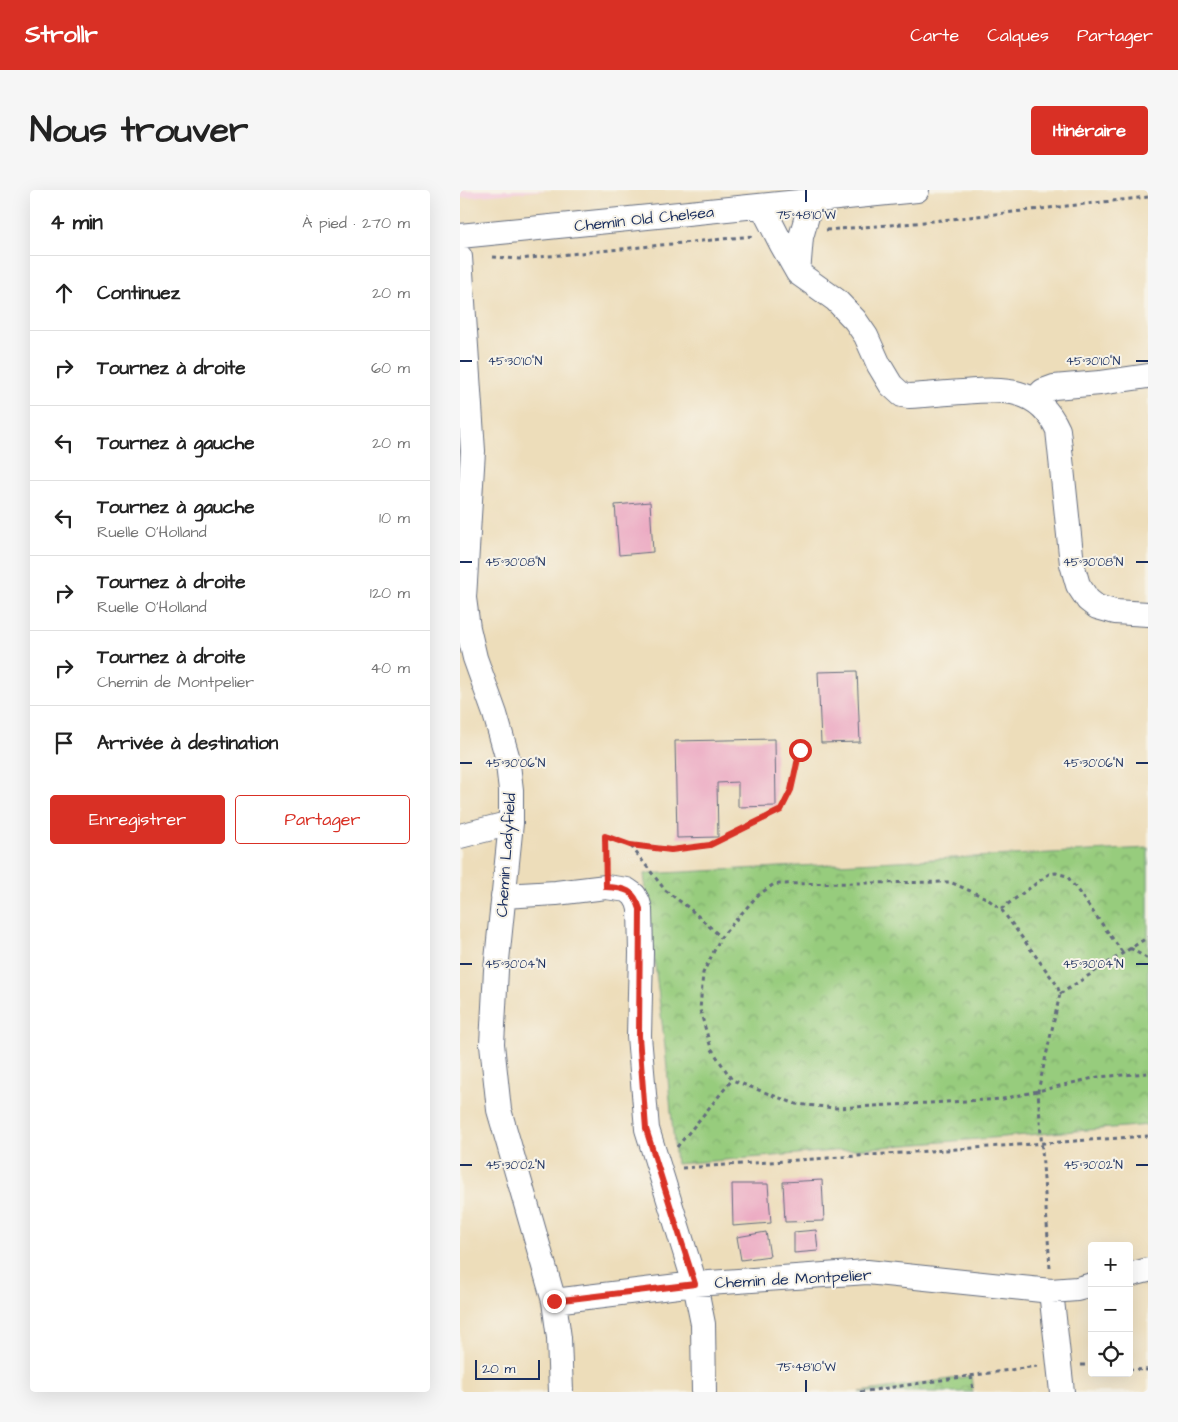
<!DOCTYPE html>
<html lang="fr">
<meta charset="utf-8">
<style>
body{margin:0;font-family:"Architects Daughter",sans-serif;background:#f6f6f6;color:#222}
.controls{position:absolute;right:15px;bottom:15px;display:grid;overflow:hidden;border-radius:5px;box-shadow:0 5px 20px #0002}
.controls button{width:45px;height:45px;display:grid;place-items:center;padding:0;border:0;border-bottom:1px solid #e0e0e0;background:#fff;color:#222;font:25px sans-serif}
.scale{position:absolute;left:15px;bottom:12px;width:65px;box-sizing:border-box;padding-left:5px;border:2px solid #1b2f5e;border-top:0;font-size:14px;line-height:18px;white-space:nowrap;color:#1b2f5e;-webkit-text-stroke:4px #f7f3e8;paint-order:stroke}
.stop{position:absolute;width:15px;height:15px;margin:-11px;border:4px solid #d93025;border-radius:50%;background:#fff}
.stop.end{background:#d93025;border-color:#fff;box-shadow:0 1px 5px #0008}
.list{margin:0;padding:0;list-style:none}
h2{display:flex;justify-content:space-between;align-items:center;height:65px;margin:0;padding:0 20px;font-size:21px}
h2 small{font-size:16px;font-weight:400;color:#767676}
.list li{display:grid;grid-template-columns:32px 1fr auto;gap:15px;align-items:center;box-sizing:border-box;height:75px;padding:0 20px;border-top:1px solid #e0e0e0}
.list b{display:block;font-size:19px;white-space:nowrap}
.list p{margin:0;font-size:16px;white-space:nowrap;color:#767676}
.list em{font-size:16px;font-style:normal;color:#767676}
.actions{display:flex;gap:10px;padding:15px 20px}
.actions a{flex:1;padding:11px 0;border:1px solid #d93025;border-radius:5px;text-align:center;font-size:18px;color:#d93025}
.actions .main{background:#d93025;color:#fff}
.icon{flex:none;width:28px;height:28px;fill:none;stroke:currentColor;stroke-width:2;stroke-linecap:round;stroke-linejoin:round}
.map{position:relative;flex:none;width:688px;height:1202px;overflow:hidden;border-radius:5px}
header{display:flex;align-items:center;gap:30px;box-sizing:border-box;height:70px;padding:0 25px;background:#d93025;color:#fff}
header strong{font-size:24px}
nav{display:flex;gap:28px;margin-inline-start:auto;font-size:18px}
.intro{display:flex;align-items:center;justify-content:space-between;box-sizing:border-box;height:120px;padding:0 30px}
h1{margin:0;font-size:35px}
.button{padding:12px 22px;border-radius:5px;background:#d93025;color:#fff;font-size:18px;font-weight:700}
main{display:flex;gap:30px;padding:0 30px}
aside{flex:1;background:#fff;border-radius:5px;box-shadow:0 5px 20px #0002}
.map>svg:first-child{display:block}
.built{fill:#f4cfde}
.park{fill:url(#park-crowns);stroke:#597e6e}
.building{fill:#ecaac3}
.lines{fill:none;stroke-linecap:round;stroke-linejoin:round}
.minor-casing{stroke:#646c7e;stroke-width:26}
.path{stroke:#646c7e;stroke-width:3;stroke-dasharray:4 4;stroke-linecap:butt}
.minor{stroke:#fff;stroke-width:24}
.route{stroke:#d93025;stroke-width:6}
.ticks{fill:none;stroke:#1b2f5e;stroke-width:2}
.labels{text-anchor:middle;stroke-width:4;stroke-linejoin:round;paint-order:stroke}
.street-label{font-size:16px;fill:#1b2f5e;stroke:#f7f3e8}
.ticks-label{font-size:12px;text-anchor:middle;fill:#1b2f5e;stroke:#f7f3e8;stroke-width:4;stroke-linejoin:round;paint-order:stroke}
</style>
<header>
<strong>Strollr</strong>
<nav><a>Carte</a><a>Calques</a><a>Partager</a></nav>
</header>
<div class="intro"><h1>Nous trouver</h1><a class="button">Itinéraire</a></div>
<main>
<aside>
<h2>4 min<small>À pied · 270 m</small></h2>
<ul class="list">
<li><svg class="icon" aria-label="ahead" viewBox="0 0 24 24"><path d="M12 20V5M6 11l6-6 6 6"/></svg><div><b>Continuez</b></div><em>20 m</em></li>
<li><svg class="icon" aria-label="right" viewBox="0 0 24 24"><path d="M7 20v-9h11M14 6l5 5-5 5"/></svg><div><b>Tournez à droite</b></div><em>60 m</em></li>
<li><svg class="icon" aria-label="left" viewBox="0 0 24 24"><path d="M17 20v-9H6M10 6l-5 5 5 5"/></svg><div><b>Tournez à gauche</b></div><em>20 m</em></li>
<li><svg class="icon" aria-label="left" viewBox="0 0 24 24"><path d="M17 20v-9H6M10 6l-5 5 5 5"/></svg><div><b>Tournez à gauche</b><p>Ruelle O'Holland</p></div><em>10 m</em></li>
<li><svg class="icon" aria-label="right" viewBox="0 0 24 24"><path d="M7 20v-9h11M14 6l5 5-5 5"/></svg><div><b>Tournez à droite</b><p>Ruelle O'Holland</p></div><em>120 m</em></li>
<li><svg class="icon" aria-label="right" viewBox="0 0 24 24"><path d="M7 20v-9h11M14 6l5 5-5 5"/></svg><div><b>Tournez à droite</b><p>Chemin de Montpelier</p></div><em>40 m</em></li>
<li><svg class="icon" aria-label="arrive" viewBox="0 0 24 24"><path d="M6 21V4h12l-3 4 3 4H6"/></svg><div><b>Arrivée à destination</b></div></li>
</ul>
<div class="actions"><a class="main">Enregistrer</a><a>Partager</a></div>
</aside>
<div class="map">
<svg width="688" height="1202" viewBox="0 0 688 1202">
<defs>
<pattern id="park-crowns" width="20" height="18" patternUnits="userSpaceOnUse" patternTransform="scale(1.25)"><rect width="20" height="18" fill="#97cc7d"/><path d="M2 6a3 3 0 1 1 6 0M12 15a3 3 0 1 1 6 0" fill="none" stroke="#7aa66a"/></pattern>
</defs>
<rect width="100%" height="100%" fill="#f7f3e8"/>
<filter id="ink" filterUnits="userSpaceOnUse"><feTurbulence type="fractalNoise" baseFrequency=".02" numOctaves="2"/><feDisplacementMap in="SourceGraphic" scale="10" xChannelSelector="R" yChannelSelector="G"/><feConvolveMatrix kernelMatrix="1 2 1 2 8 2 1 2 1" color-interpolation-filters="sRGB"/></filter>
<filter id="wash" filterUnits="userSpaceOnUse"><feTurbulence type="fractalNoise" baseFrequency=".0096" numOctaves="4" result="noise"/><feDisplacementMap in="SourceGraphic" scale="20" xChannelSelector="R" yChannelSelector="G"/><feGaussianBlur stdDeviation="1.12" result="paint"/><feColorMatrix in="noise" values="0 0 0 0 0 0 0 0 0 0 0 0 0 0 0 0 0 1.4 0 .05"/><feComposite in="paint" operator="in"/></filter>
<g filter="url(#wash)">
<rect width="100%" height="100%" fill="#edddba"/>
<path class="built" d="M 0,0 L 88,0 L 0,8 Z"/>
<path class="park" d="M 688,658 L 688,935 L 216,974 L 205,857 L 184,684 Z
M 511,1186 L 513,1202 L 400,1202 Z"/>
<g id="blocks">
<path class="building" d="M 190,312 L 193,362 L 159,365 L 155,315 Z
M 397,481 L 400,552 L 361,553 L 358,482 Z
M 315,549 L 316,616 L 278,617 L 278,592 L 257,593 L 258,647 L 217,648 L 215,551 Z
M 362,990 L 364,1031 L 325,1032 L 323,992 Z
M 272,994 L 308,994 L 311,1033 L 273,1036 Z
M 356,1040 L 358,1061 L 334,1063 L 334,1042 Z
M 306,1042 L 310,1066 L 281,1070 L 277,1047 Z"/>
</g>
</g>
<g filter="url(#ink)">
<use href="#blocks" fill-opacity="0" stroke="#646c7e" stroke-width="1"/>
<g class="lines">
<defs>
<path id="minor" d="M 302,16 L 322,55 L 338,83 L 376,110 L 395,130 L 406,146 L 419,175 L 431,195 L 442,205 L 449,206 C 467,205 485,203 503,202 C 544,199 579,197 598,240 L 612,374 L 618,395 L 628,410 L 637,417 L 655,422 L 688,424
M 0,46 L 457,0
M 0,67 L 13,261 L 4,408 L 8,438 L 15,468 L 35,524 L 47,566 L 51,600 L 51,633 L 36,780 L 32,854 L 39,920 L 94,1111 L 99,1148 L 101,1202
M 338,83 L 341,47 L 351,12
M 574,210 L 583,201 L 594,197 L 640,193 L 688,186
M 0,646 L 51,633
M 43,706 L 96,703 L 146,697 L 167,700 L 174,705 L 178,712 L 180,719 L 181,763 L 179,846 L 187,939 L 235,1094 L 243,1134 L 244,1202
M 669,1085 L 688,1080
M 591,1101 L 602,1202
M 94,1111 L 235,1094 L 407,1082 L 591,1101 L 617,1099 L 632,1095"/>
</defs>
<use href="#minor" class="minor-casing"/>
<path class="path" d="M 366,40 L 455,33 L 688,7
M 33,67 L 59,69 L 293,46
M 171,656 L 205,700 L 229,718 L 261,747
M 146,676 L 145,646 L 170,655 L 211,660 L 250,655 L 321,620 L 331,600 L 339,559
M 541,719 L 589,684 L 596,683 L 607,686 L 663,763
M 670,758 L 688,769
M 600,804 L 688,747
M 217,957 L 272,890
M 222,978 L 688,946
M 590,1078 L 578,901 L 600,804 L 597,795 L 541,719 L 526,708 L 490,692 L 314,694 L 297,706 L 261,747 L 243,783 L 240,820 L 251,858 L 272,890 L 336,914 L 376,918 L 543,909 L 638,887 L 688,883
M 621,1175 L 632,1175
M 669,1179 L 688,1180
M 511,1186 L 513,1202
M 400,1202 L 577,1176"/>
<use href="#minor" class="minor"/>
</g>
</g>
<g class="lines" filter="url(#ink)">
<path class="route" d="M 94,1111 L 235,1094 L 186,939 L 179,846 L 180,719 C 174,700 166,698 146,697 L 145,646 L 170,655 L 211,660 L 250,655 L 321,620 L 331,600 L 340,560"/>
</g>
<path class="ticks" d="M 346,0 L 346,12M 0,171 L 12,171M 676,171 L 688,171M 0,372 L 12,372M 676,372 L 688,372M 0,573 L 12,573M 676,573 L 688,573M 0,774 L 12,774M 676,774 L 688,774M 0,975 L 12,975M 676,975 L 688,975M 346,1190 L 346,1202"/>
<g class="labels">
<g class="street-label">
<text transform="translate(184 28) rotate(-6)" y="6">Chemin Old Chelsea</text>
<text transform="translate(45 665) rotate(-86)" y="6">Chemin Ladyfield</text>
<text transform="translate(333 1088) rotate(-3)" y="6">Chemin de Montpelier</text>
</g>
</g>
<g class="ticks-label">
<text x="346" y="29">75°48'10"W</text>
<text x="55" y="175">45°30'10"N</text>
<text x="633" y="175">45°30'10"N</text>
<text x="55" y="376">45°30'08"N</text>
<text x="633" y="376">45°30'08"N</text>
<text x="55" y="577">45°30'06"N</text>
<text x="633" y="577">45°30'06"N</text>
<text x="55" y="778">45°30'04"N</text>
<text x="633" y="778">45°30'04"N</text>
<text x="55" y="979">45°30'02"N</text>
<text x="633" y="979">45°30'02"N</text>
<text x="346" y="1181">75°48'10"W</text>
</g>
</svg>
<div class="controls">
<button>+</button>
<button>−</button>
<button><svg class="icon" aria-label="locate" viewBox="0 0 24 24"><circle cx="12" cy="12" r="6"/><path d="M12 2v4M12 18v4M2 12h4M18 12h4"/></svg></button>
</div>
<div class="scale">20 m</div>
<div class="stop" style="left:340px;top:560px"></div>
<div class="stop end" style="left:94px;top:1111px"></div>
</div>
</main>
